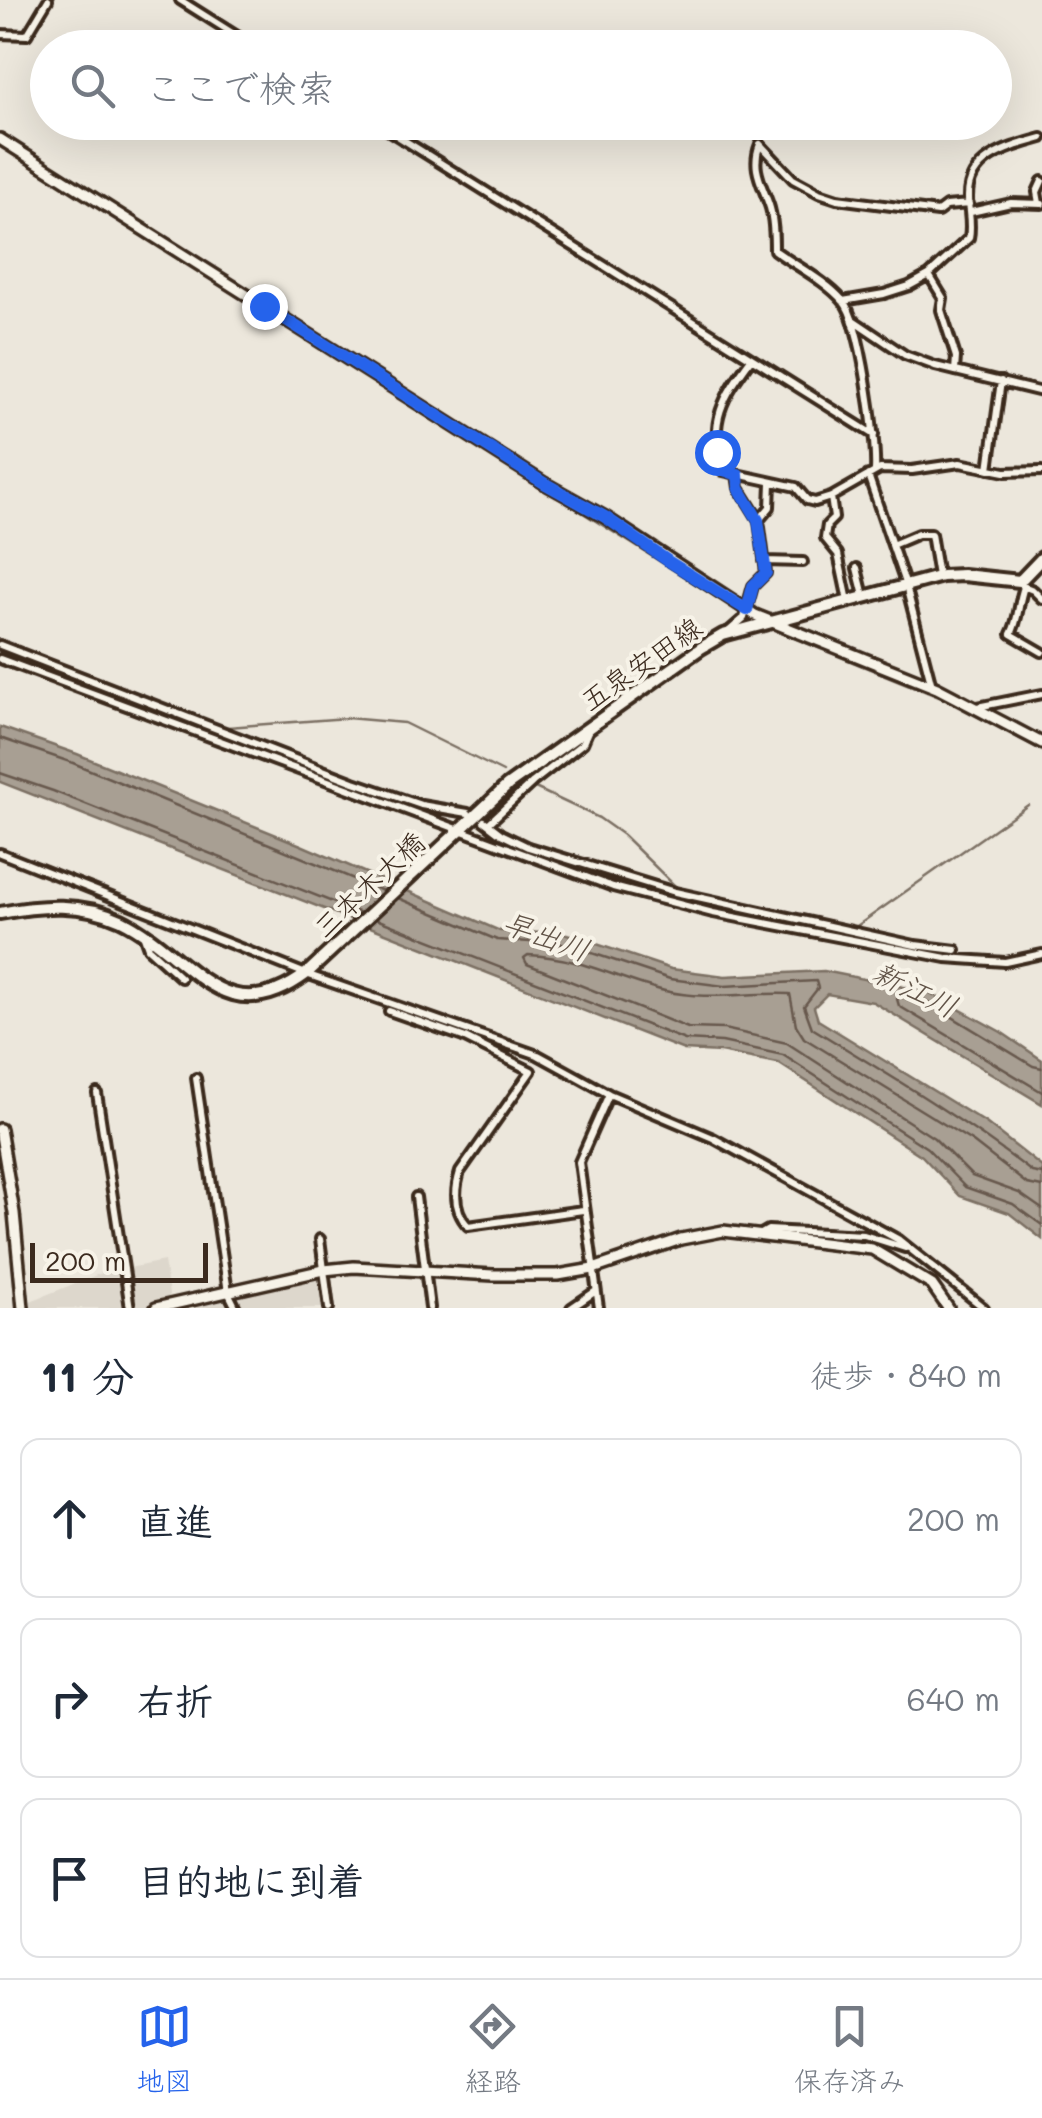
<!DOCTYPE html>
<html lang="ja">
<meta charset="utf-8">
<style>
body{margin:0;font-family:Mali,"Klee One",sans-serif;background:#f2f2f3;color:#1f2937}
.scale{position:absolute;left:30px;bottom:25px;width:178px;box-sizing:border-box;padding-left:10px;border:5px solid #3b2a1e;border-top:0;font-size:28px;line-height:35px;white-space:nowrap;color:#3b2a1e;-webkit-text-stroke:8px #f7f3e8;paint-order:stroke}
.stop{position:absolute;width:30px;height:30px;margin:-22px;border:8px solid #2563eb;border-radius:50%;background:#fff}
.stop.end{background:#2563eb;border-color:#fff;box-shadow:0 2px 10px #0008}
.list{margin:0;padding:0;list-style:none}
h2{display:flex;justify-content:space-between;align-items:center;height:130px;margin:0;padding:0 40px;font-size:42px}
h2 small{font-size:32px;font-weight:400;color:#747a83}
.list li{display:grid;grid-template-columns:65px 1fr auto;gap:30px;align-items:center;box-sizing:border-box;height:160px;margin:0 20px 20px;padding:0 20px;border:2px solid #e0e1e3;border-radius:20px}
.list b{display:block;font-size:38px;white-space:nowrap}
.list em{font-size:32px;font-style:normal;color:#747a83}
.icon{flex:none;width:55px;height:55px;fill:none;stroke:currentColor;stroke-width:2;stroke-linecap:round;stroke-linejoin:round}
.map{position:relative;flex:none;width:1042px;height:1308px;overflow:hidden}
.search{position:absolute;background:#fff;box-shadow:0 10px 40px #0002;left:30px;right:30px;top:30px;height:110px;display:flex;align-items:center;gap:25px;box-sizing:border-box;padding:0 35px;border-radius:55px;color:#747a83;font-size:38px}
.sheet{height:670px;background:#fff}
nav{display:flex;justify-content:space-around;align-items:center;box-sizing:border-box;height:140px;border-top:2px solid #e0e1e3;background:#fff;font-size:28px;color:#747a83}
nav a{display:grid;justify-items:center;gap:5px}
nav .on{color:#2563eb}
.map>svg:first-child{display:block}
.built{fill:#ddd7cc}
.water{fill:#a89f93;stroke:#7c7064;stroke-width:2.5}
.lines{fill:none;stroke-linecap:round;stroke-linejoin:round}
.shore{stroke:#67594d;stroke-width:2.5}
.stream{stroke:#7c7064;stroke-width:2.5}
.minor-casing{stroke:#3b2a1e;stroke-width:14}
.tertiary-casing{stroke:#3b2a1e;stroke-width:16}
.secondary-casing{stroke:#3b2a1e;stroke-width:18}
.minor{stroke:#f7f3e8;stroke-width:6}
.tertiary{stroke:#f7f3e8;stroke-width:9}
.secondary{stroke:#f7f3e8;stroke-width:10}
.route{stroke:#2563eb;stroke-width:12}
.labels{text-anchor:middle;stroke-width:8;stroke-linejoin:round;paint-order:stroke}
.street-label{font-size:28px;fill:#3b2a1e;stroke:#f7f3e8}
.water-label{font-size:30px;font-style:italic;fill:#615347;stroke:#f7f3e8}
</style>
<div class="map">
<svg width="1042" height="1308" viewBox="0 0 1042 1308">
<rect width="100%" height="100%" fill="#ece7dc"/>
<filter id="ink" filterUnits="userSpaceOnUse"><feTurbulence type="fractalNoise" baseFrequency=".01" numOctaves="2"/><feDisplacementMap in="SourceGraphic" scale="20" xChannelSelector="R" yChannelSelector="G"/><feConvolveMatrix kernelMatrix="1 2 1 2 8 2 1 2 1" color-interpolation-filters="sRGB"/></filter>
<g filter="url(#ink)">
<path class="built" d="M 164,1261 L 171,1308 L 27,1308 L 28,1302 L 99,1274 Z
M 320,1277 L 325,1308 L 177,1308 Z"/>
<path class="water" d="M 0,727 L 77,754 L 301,845 L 500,931 L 567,934 L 671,969 L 725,976 L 824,971 L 928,992 L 1001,1032 L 1042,1060 L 1042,1104 L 873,1002 L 827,994 L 814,1007 L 818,1020 L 986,1123 L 1042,1167 L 1042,1239 L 1009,1213 L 960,1196 L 922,1156 L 778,1063 L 720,1052 L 684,1050 L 0,782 Z"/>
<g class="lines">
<path class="shore" d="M 0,738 L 73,763 L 383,891
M 0,773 L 53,791 L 360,913
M 398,898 L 497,940 L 565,944 L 670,979 L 724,986 L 816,981 L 818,988 L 804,1006 L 812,1028 C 887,1074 962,1118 1032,1172 L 1042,1174
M 376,919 L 685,1040 L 722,1042 L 783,1055 L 927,1148 L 965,1187 L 1013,1204 L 1042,1225
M 1042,1068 L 1033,1066 L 926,1001 L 902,997 L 897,999 L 899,1006 L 1042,1092
M 1042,1187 L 1027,1184 L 973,1142 L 804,1038 L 796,1025 L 790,994 C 748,992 707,1001 665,991 C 616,979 581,957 528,955 L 524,958 L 527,964 L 688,1028 L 724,1029 L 787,1043 L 934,1138 L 972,1176 L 1019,1193 L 1042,1209"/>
<path class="stream" d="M 0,146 L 742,613
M 779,632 L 959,705 L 1042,751
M 0,641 L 93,677
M 120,688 L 364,782
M 228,727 L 347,718 L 404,723 L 503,772
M 533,787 L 599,818 L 623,835 L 677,888
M 414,800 L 452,805
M 495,823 L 514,837
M 521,840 L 599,865
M 640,878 L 763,908
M 854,928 L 1028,805"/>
<defs>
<path id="minor" d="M 180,0 L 256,48
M 0,34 L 27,35 L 48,0
M 375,122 L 874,435
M 760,144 C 750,169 763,185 770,208 C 774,222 774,236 774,250 C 796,266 826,281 843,301 C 861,321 877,442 875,470
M 760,144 L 793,179 L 819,193 L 837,199 L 938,212 L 946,206 L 969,204
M 1039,203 L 1037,192 L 1042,181
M 971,212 L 1011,203 L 1042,204
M 929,275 L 943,298 L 941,310 L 956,357 L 955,371
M 843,301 L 884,294 L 909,286 L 929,275 L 969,238 C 972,223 968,212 968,198 C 967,157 1010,147 1042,138
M 853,320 L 905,355 L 935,366 L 1042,392
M 751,359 C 723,397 707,422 723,471 L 796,487 L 807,500 L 815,502 L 831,497 L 880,469 L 912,470 L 960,463 L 1005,472 L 1042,471
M 989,469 L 1001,381
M 737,475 L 739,488 L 759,520
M 868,475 L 906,586 L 932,686
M 831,497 L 834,518 L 827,525 L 825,538 L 838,554 L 848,601
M 892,545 L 918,534 L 931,534 L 938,576
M 764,561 L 803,562
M 857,568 L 864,596
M 1023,586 L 1033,590 L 1042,599
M 1024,587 C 1018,603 1019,619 1011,634 L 1042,652
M 728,632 L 744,618 L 753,586 L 766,573 L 759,520 L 770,507 L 771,483
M 0,645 L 354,782 L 421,805 L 468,813
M 0,659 L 613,887 L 713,913 L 946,958 L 1005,962 L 1042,954
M 977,707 L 1042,694
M 484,821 L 501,834 L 528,847 L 675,892 L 915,945 L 956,950
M 489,823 L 533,782 L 583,743 L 589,729
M 0,853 L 306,974 L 538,1055 L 609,1094 L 713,1138 L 899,1240 L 984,1308
M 143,934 L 148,948 L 181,978
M 389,1011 L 463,1037 L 531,1071 L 460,1172 C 454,1191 454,1211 468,1226 L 583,1210
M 196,1078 L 228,1292 L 236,1308
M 97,1093 L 130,1308
M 416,1197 L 430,1308
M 761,1234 L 768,1230 L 864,1235 L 905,1248
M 320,1239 L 329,1308
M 571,1308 L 596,1291
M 599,1308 L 579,1162 L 609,1094"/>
<path id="tertiary" d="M 0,139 L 544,483 L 605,517 L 755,615 L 937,688 L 1042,743
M 0,1129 L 14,1213 L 23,1308
M 156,1308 L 324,1270 L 354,1267 L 493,1275 L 558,1275 L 593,1269 L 681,1239 L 723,1231 L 872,1249 L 932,1285 L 948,1308"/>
<path id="secondary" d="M 0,913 C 41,905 82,902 121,920 C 189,953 223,1036 306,974 L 508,785 L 701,648 L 723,635 L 942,576 L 963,575 L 1020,581 L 1042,558"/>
</defs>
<use href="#minor" class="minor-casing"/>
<use href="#tertiary" class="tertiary-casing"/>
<use href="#secondary" class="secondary-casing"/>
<use href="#minor" class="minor"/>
<use href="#tertiary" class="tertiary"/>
<use href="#secondary" class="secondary"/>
</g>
</g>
<g class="lines" filter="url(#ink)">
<path class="route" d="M 264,306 L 544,483 L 605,517 L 668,561 L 747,610 L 753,586 L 766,573 L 758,520 L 739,488 L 738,475 L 724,470 L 717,452"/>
</g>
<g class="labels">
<g class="street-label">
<text transform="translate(641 664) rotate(-35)" y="10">五泉安田線</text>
<text transform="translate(369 885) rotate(-43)" y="10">三本木大橋</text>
</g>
<g class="water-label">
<text transform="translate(546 937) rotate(20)" y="10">早出川</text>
<text transform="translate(915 990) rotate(26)" y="10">新江川</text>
</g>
</g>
</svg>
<div class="scale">200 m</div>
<div class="stop" style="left:717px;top:452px"></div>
<div class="stop end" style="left:264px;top:306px"></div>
<div class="search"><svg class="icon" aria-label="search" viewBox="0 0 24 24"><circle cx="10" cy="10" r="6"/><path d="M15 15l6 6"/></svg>ここで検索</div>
</div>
<section class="sheet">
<h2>11 分<small>徒歩 · 840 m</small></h2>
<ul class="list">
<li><svg class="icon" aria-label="ahead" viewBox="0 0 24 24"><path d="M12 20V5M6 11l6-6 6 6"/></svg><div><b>直進</b></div><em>200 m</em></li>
<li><svg class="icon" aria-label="right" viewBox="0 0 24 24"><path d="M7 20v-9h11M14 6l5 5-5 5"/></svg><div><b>右折</b></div><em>640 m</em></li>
<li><svg class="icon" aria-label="arrive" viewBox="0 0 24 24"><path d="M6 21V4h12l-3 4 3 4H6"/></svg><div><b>目的地に到着</b></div></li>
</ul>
</section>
<nav>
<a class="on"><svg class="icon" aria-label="map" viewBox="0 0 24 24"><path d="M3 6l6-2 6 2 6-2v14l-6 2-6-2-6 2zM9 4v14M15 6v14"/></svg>地図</a>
<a><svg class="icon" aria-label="directions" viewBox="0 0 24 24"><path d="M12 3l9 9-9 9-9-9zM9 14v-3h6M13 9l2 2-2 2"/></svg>経路</a>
<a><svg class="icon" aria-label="saved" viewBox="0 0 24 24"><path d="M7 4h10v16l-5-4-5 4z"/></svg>保存済み</a>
</nav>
